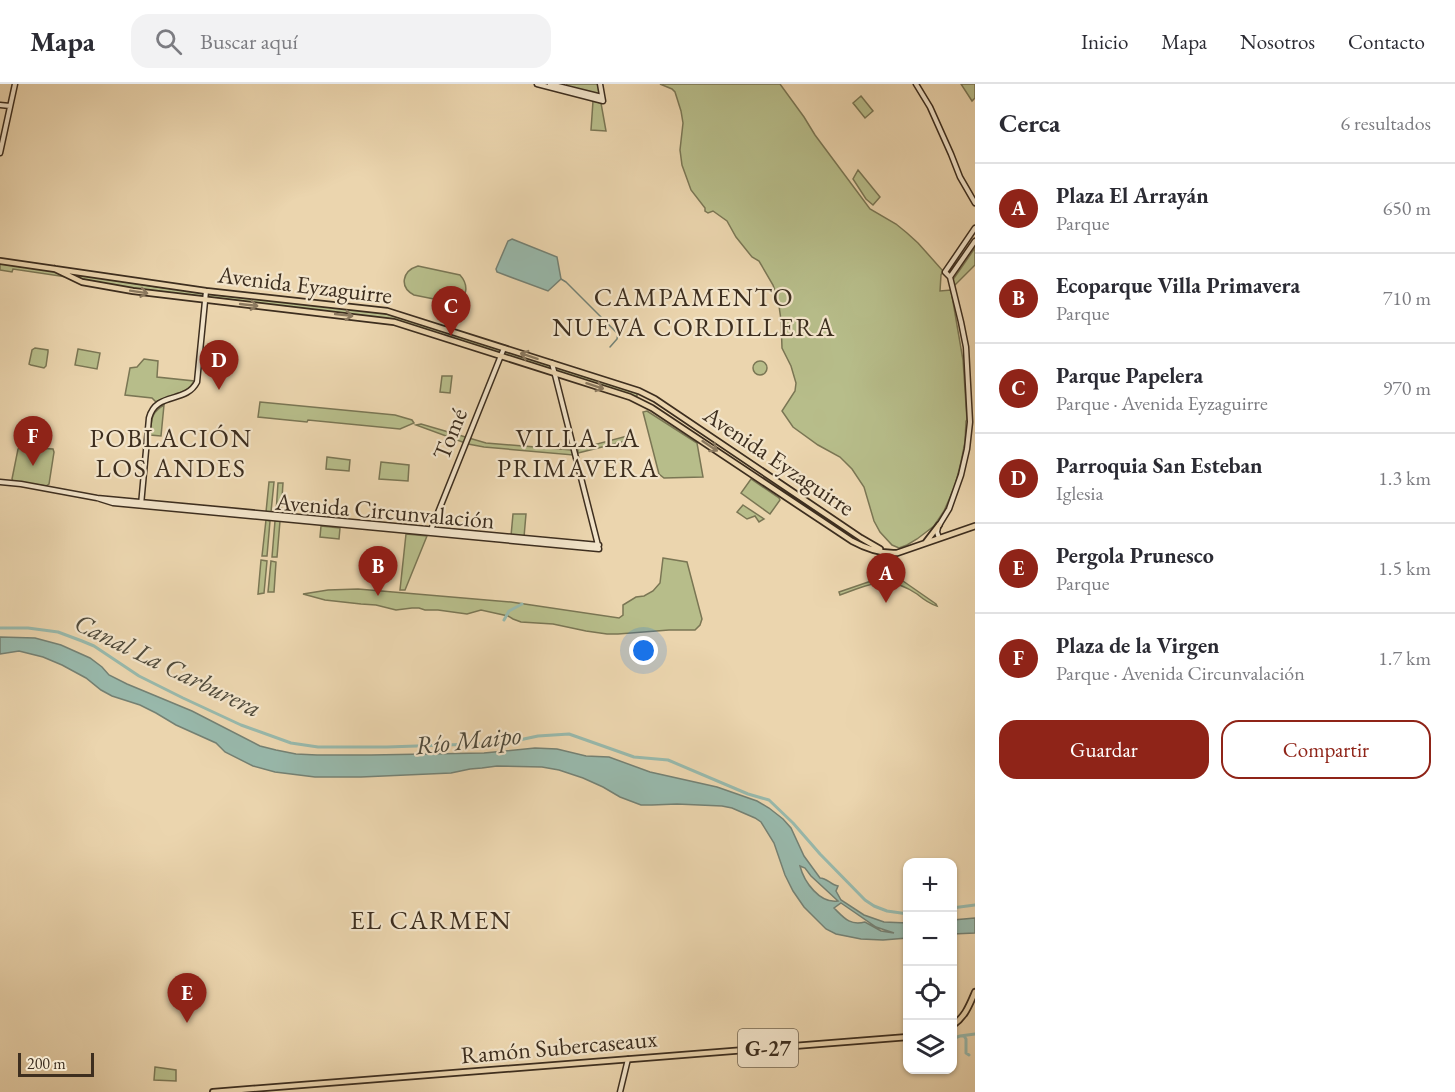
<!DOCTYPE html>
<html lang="es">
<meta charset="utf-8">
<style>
body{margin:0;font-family:"EB Garamond",serif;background:#f2f2f3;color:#2b2b33}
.controls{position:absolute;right:18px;bottom:18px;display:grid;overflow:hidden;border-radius:12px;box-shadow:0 2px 4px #0004}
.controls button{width:54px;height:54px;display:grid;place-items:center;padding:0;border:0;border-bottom:2px solid #e1e1e2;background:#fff;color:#2b2b33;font:30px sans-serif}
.scale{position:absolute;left:18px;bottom:15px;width:76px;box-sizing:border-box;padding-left:6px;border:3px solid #3d2e1f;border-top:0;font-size:16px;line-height:21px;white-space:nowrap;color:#3d2e1f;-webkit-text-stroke:4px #f2e4ca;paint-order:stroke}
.you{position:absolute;left:644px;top:567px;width:21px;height:21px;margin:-15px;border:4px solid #fff;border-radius:50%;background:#1a73e8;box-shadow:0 0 0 9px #1a73e833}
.badge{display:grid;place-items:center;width:39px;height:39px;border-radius:50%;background:#8f2418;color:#fff;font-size:20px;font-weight:700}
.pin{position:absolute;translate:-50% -50px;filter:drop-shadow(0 2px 3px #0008)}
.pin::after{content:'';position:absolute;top:32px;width:21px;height:18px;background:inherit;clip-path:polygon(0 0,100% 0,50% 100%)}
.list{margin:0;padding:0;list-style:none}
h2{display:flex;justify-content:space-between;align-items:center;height:78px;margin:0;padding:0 24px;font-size:26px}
h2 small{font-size:20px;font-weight:400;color:#7c7c81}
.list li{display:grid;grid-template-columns:39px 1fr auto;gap:18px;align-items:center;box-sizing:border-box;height:90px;padding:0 24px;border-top:2px solid #e1e1e2}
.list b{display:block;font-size:22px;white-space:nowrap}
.list p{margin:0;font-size:20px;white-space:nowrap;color:#7c7c81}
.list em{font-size:20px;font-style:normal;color:#7c7c81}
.actions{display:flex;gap:12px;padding:18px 24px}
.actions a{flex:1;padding:14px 0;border:2px solid #8f2418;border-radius:18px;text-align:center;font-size:21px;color:#8f2418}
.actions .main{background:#8f2418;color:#fff}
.icon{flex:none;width:33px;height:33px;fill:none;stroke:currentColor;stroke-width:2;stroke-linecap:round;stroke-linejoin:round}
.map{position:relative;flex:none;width:975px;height:1008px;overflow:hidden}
header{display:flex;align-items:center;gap:36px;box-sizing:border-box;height:84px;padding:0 30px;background:#fff;border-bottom:2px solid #e1e1e2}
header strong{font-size:28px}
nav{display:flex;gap:33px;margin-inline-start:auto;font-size:21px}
.search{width:420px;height:54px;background:#f2f2f3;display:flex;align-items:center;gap:15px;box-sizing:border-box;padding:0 21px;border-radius:18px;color:#7c7c81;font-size:22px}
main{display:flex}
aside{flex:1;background:#fff}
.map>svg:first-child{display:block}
.green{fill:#b7bd8a;stroke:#7a7654;stroke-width:1.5}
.water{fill:#98b9ac;stroke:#748174;stroke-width:1.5;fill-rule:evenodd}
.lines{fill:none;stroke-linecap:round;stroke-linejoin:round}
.stream{stroke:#748174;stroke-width:1.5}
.canal{stroke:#98b9ac;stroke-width:3}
.secondary-casing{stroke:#3d2e1f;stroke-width:7}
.primary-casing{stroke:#3d2e1f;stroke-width:8}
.secondary{stroke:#f2e4ca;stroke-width:4}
.primary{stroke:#ebd5ae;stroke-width:4.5}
.oneway{stroke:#8b795f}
.labels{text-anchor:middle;stroke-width:4.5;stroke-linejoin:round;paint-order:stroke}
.shield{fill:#f2e4ca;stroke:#736552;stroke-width:1.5}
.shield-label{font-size:22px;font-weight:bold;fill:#3d2e1f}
.street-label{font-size:24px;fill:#3d2e1f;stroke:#f2e4ca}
.neighbourhood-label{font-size:26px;letter-spacing:1.5px;fill:#3d2e1f;stroke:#f2e4ca}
.water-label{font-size:26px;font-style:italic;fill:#4f4a3b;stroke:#f2e4ca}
</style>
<header>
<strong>Mapa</strong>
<div class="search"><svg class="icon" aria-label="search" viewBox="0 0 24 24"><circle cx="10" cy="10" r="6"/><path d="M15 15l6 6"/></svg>Buscar aquí</div>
<nav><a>Inicio</a><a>Mapa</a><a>Nosotros</a><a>Contacto</a></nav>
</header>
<main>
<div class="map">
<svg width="975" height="1008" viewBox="0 0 975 1008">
<rect width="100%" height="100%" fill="#ebd5ae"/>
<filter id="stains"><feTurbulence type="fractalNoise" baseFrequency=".00333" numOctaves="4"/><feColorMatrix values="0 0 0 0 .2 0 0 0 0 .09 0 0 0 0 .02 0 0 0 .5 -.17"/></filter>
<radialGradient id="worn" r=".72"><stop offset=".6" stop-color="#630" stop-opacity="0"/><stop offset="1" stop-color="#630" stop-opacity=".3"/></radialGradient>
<path class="green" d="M 567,0 L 598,0 L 599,10 L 566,2 Z
M 660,0 L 780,0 L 804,33 L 815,51 L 870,125 L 896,140 L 907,149 L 918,159 L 943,187 L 941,191 L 940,207 L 951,206 L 963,276 L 967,336 L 966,337 L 965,358 L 961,378 L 955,402 L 944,427 L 934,442 L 917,455 L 907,461 L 899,464 L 892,461 L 880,448 L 874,437 L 864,403 L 852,385 L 840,373 L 818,361 L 793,343 L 782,327 L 795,307 L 796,299 L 791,282 L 782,264 L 781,236 L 778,215 L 773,201 L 759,177 L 752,173 L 736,153 L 727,137 L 713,127 L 708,129 L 705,127 L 705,124 L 691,106 L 682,81 L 680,66 L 683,39 L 681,27 L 675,8 L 672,5 Z
M 961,0 L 975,0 L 975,14 L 972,17 Z
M 861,12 L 873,27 L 865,34 L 853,19 Z
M 593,17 L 601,19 L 606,47 L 591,46 Z
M 858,86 L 880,113 L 873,121 L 866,115 L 853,95 Z
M 975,164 L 975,181 L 954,202 L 952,197 Z
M 0,178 L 157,203 L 380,228 L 505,265 L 637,309 L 637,312 L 633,313 L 399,238 L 114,202 L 87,196 L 13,185 L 12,188 L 0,186 Z
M 418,182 L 460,191 C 469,201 468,215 454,219 L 414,211 C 399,203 402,187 418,182 Z
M 35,264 L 48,266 L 48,268 L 46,282 L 44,284 L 31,281 L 29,280 L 32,266 Z
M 78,265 L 100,269 L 97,285 L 75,281 Z
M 144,275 L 158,277 L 157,293 L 194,297 C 187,311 169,310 156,318 L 152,314 L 125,311 L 130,284 L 137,283 Z
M753 284a7 7 0 1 1 14 0a7 7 0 1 1-14 0Z
M 442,292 L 452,292 L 450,309 L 440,308 Z
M 260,318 L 395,331 L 412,336 L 414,339 L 400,345 L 308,336 L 307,338 L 258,333 Z
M 164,321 L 161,352 L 150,351 C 152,336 150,329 164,321 Z
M 647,327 L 697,359 L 703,393 L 664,394 L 659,390 L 643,328 Z
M 421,340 L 486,359 L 572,366 L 573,371 L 484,363 L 468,360 L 416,341 Z
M 627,352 L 630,356 L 578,369 L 578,365 Z
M 20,363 L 53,365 L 54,368 L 49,400 L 46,402 L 13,397 L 12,395 L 18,365 Z
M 327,373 L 350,376 L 349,387 L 326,385 Z
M 381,378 L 409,381 L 408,397 L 379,395 Z
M 751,395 L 779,414 L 780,416 L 770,430 L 741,409 Z
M 269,398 L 274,398 L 271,428 L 266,428 Z
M 278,399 L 283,399 L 281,429 L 276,429 Z
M 743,421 L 764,435 L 759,438 L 755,432 L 747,435 L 737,428 Z
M 513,430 L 526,430 L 524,453 L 511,452 Z
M 266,436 L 270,437 L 267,472 L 262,472 Z
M 275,437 L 280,437 L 277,473 L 272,473 Z
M 321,442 L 340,444 L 339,455 L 320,453 Z
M 406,450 L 427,452 L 405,506 L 400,506 Z
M 663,474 L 687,478 L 702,535 L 700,541 L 695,546 L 669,546 L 618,550 L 607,550 L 586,547 L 553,540 L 521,538 L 513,535 L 508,532 L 481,526 L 467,530 L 438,526 L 425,526 L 419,524 L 412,524 L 396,526 L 376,521 L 361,520 L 325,516 L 303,510 L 328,506 L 358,505 L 511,518 L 619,534 L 623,531 L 623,521 L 636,513 L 644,512 L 653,507 L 660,499 Z
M 261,476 L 267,477 L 264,509 L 258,510 Z
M 271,477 L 276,478 L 274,508 L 268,508 Z
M 890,488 L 936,520 L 937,522 C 930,520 923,515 917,510 C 887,490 871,500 840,511 L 839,508 L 880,494 Z
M 155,983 L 176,986 L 176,997 L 154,996 Z"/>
<path class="water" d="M 512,155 L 557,173 L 561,195 L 548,207 L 497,188 L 496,185 L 508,157 Z
M 0,553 L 35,554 L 61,561 L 90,574 L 102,583 L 109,591 L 127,600 L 192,627 L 260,662 L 276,666 L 296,670 L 317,671 L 371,671 L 484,669 L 535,664 L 557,665 L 586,672 L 609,673 L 650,688 L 717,703 L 757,717 L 769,724 L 783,735 L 791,744 L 804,772 L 820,794 C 827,794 831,801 838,802 L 836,807 L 841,816 L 864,831 L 884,838 L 907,839 L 907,854 L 883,856 L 861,855 L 836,850 L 826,845 L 804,823 L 793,807 L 785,791 L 774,759 L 761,738 L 755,734 L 732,724 L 722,722 L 677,720 L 652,721 L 641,721 L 620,713 L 603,703 L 583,694 L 559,686 L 542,683 L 497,682 L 482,684 L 470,685 L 451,689 L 361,693 L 315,693 L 275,688 L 253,682 L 225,668 L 216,659 L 176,641 L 156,629 L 140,621 L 112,612 L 101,606 L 86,594 L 62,581 L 43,573 L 19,567 L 0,570 ZM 800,782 L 805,784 L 811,792 L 838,817 C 820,820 804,798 800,782 ZM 841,819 L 876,843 L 894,849 L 881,847 L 865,838 C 850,842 844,834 834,824 Z
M 975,834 L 975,849 L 953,850 L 953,836 Z"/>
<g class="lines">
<path class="stream" d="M 561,195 L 566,198 L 618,250 L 617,255 L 610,263"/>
<path class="canal" d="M 504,536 L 509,527 L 522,520
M 0,544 L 28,544 L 58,548 L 82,557 L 94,562 L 139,592 L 183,614 L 241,641 L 291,659 L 318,663 L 387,663 L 505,659 L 538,652 L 569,650 L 634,673 L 668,676 L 748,710 L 769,716 L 793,739 L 820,770 L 865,816 L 874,822 L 887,827 L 908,830
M 952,824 L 975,821
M 964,952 L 966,955 L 966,969 L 969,971
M 952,955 L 960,952 L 975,950"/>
<defs>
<path id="secondary" d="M 537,0 L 603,17 L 600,0
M 550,0 L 602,13
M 916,0 L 930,23 L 951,70 L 960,93 L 975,119
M 0,21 L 10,22
M 0,69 L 15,0
M 950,193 L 975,157
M 0,398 L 21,400 L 97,414 L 599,461
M 97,414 L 113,419 L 599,465 L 552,279
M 141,421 L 149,334 C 156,307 186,320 197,298 L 206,207
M 431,446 L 504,264
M 939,454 L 937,448 L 938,443 L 949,425 L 961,391 L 967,365 L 970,338 L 966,263 L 961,238 L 950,193 L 945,188 L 975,144
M 620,1008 L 628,975"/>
<path id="primary" d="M 0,177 L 206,207 L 387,227 L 639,307 L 655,315 L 861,454 L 880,465
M 55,185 L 82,198 L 133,207 L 394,238 L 630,313 L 652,324 L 852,457 C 865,464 882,470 897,469 L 975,442
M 926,458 L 939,441
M 952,942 C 965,933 969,922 975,908
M 213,1008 L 908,953"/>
</defs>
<use href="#secondary" class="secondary-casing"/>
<use href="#primary" class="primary-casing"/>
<use href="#secondary" class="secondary"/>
<use href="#primary" class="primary"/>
</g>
<defs><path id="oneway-shaft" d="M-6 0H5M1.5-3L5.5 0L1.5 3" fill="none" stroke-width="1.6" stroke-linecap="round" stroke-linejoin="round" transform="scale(1.5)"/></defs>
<g class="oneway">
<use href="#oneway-shaft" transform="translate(139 208) rotate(9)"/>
<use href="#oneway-shaft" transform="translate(249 221) rotate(6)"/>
<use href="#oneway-shaft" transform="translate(344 231) rotate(6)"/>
<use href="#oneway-shaft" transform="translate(529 272) rotate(-162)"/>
<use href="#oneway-shaft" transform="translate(595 302) rotate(18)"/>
<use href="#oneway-shaft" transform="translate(710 362) rotate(34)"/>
</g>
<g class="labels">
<rect class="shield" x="738" y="945" width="60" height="38" rx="4.5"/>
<g class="shield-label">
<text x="768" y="972">G-27</text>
</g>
<g class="street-label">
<text transform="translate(305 201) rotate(7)" y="8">Avenida Eyzaguirre</text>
<text transform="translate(450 350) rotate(-68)" y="8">Tomé</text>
<text transform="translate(779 377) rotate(34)" y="8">Avenida Eyzaguirre</text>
<text transform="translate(385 427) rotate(5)" y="8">Avenida Circunvalación</text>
<text transform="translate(559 963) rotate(-5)" y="8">Ramón Subercaseaux</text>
</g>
<g class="neighbourhood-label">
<text x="694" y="222">CAMPAMENTO<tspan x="694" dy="30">NUEVA CORDILLERA</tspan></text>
<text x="171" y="363">POBLACIÓN<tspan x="171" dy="30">LOS ANDES</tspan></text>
<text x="578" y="363">VILLA LA<tspan x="578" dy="30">PRIMAVERA</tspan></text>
<text x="431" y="845">EL CARMEN</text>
</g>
<g class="water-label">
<text transform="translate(168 581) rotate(26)" y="9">Canal La Carburera</text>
<text transform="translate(468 656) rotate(-6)" y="9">Río Maipo</text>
</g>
</g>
<rect width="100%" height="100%" filter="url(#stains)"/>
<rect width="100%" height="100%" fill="url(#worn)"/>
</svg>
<div class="controls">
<button>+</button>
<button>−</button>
<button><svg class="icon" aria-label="locate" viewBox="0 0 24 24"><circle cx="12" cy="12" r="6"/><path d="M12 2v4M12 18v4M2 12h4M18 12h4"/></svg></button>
<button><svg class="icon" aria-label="layers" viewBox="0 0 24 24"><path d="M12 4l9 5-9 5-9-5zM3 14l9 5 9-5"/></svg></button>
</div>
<div class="scale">200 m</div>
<div class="you"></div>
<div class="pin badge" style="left:886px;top:519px">A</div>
<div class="pin badge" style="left:378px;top:512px">B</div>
<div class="pin badge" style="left:451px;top:252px">C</div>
<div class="pin badge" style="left:219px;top:306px">D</div>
<div class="pin badge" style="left:187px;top:939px">E</div>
<div class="pin badge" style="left:33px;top:382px">F</div>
</div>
<aside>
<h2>Cerca<small>6 resultados</small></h2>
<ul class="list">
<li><span class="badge">A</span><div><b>Plaza El Arrayán</b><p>Parque</p></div><em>650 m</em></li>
<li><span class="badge">B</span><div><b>Ecoparque Villa Primavera</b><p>Parque</p></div><em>710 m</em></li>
<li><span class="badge">C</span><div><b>Parque Papelera</b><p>Parque · Avenida Eyzaguirre</p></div><em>970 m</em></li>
<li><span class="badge">D</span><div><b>Parroquia San Esteban</b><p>Iglesia</p></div><em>1.3 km</em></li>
<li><span class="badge">E</span><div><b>Pergola Prunesco</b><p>Parque</p></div><em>1.5 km</em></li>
<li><span class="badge">F</span><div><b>Plaza de la Virgen</b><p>Parque · Avenida Circunvalación</p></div><em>1.7 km</em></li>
</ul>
<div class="actions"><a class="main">Guardar</a><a>Compartir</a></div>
</aside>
</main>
